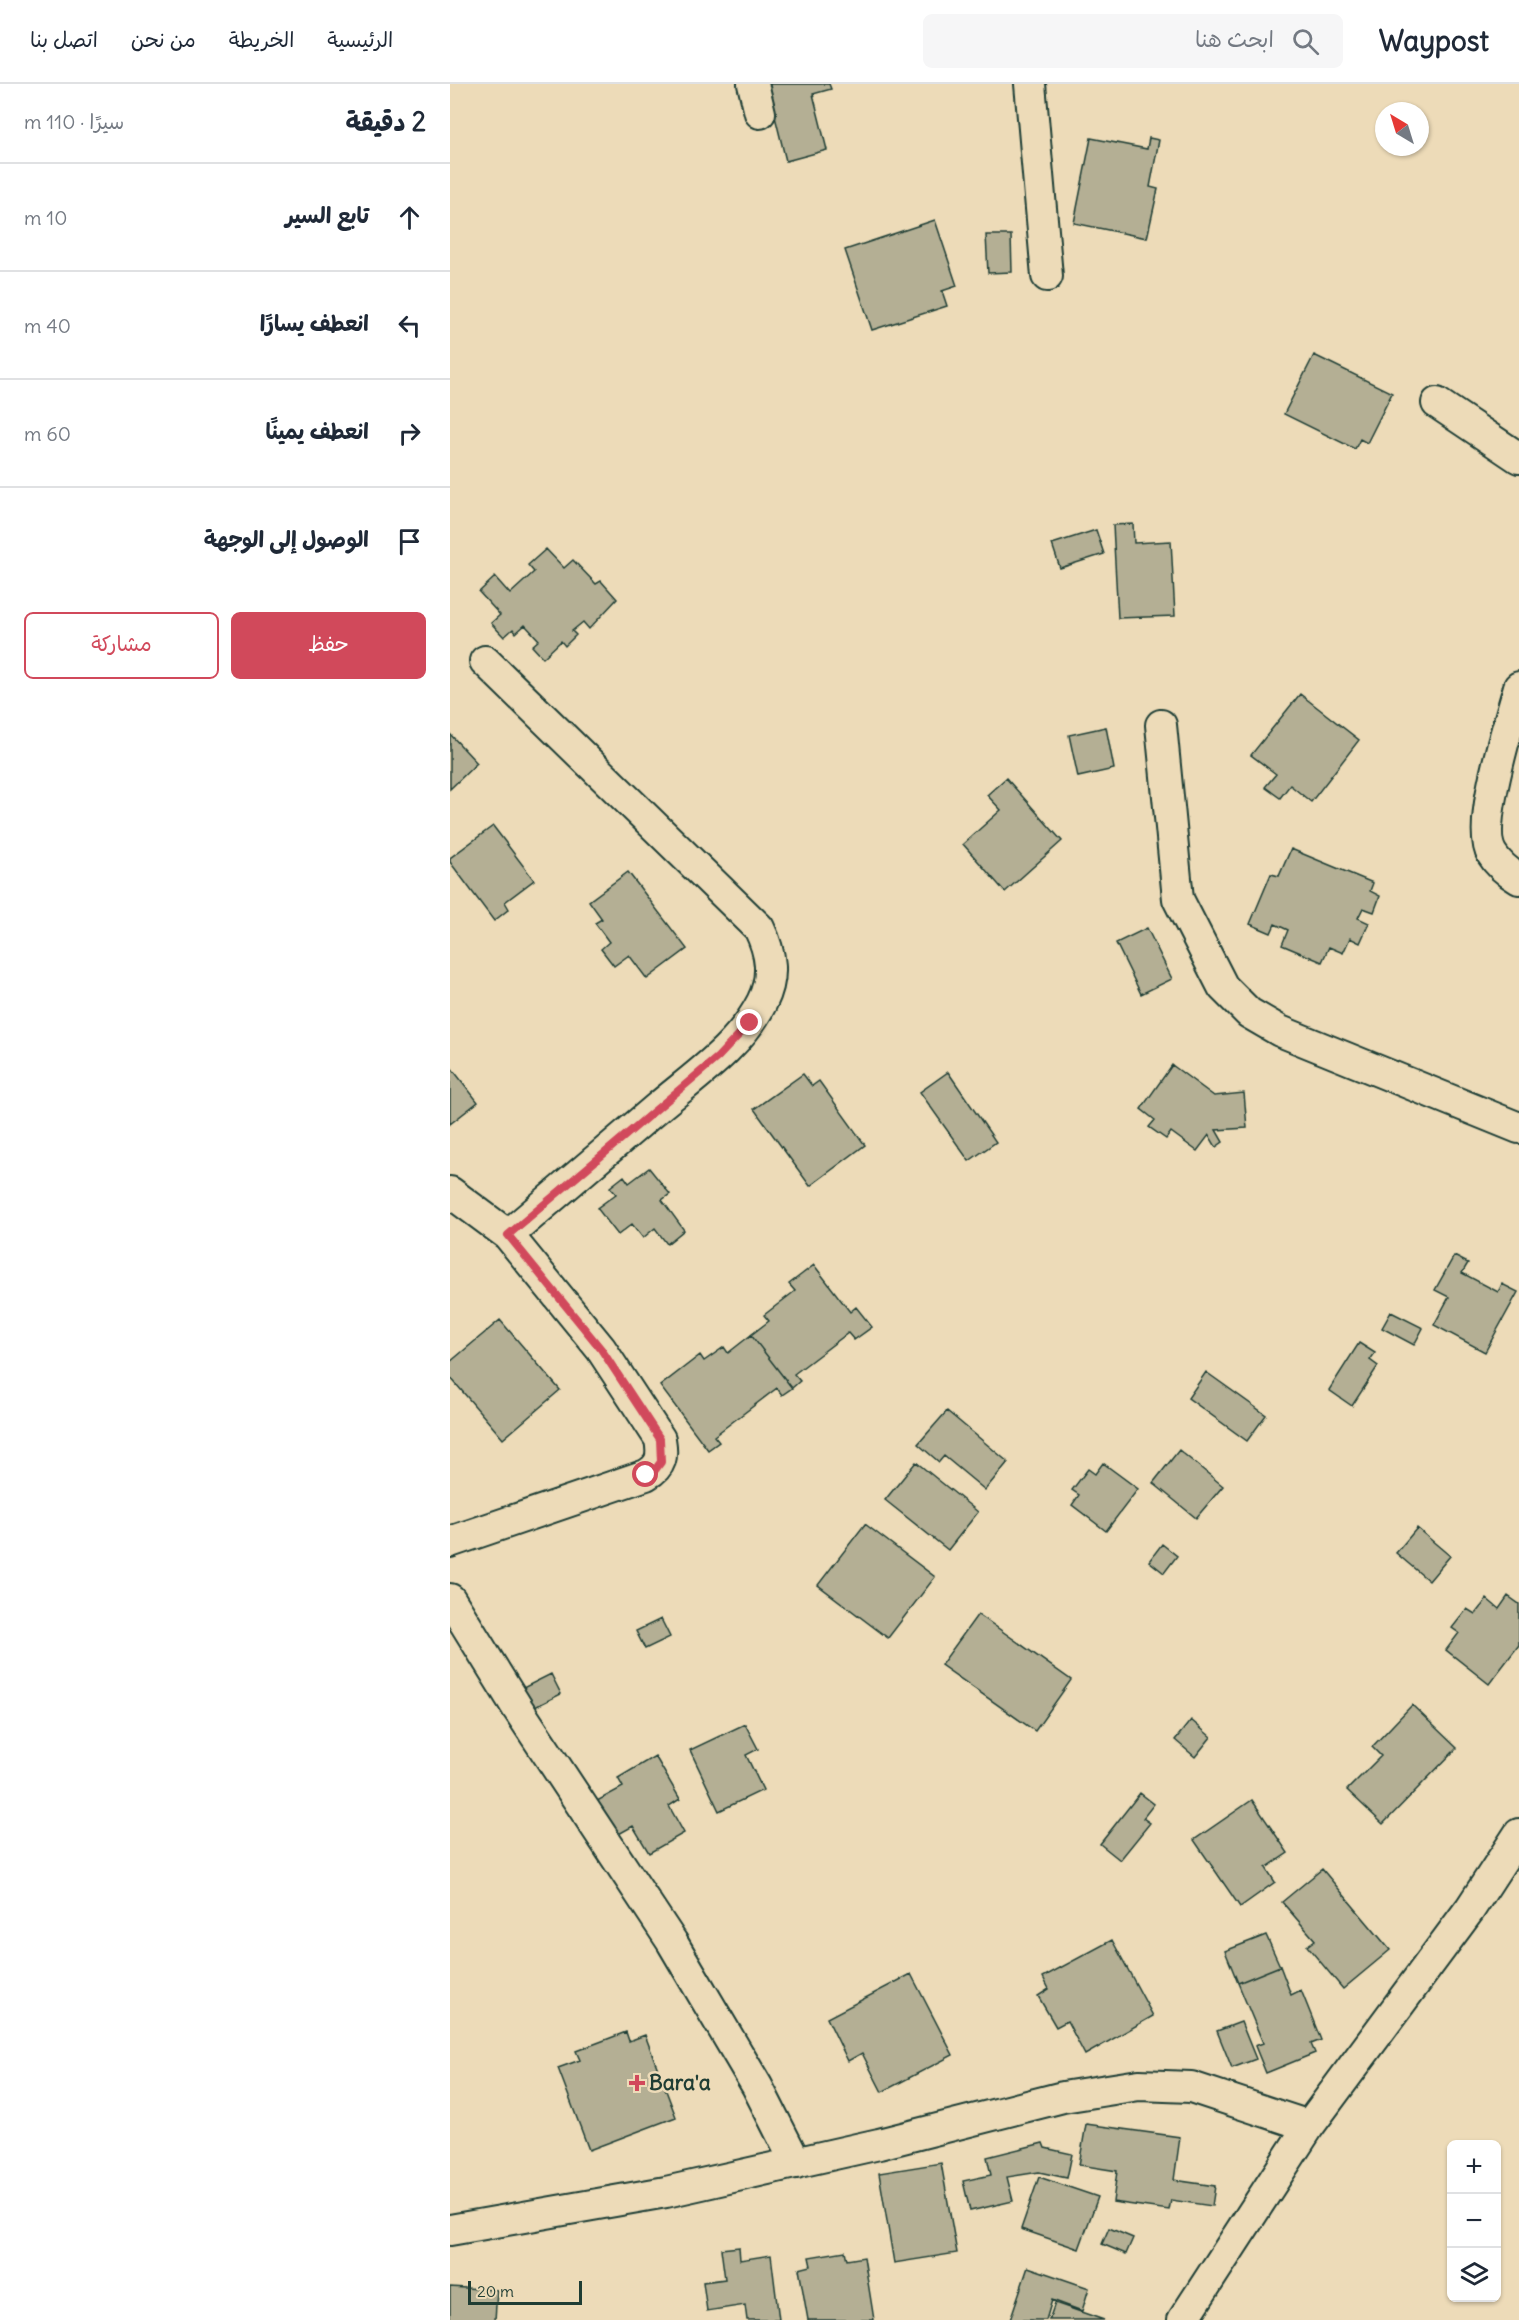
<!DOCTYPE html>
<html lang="ar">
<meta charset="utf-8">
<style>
body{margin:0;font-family:Delius,"Playpen Sans Arabic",sans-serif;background:#f6f6f7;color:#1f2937;direction:rtl}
.controls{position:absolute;right:18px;bottom:18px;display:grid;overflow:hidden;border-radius:9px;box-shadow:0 2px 4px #0004}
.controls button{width:54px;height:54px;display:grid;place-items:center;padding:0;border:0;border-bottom:2px solid #e0e1e3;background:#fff;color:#1f2937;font:30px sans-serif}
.compass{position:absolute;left:925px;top:18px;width:54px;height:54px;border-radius:50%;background:#fff;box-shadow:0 2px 4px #0004;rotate:322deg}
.scale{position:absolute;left:18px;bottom:15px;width:114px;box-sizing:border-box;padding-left:6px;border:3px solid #1f3d34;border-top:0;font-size:16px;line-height:21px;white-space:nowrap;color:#1f3d34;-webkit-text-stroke:4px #eddbb8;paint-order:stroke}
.stop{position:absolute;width:18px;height:18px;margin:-14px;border:4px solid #d1495b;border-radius:50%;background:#fff}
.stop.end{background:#d1495b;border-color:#fff;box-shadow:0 2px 6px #0008}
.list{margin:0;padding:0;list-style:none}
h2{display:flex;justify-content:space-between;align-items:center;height:78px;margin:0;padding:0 24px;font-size:26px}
h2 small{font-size:20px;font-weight:400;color:#747a83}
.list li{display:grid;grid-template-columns:39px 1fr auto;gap:18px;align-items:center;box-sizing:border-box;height:108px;padding:0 24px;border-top:2px solid #e0e1e3}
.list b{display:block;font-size:22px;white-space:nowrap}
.list em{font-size:20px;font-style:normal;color:#747a83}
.actions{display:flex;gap:12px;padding:18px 24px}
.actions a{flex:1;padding:14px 0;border:2px solid #d1495b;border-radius:9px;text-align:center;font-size:21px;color:#d1495b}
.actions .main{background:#d1495b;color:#fff}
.icon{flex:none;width:33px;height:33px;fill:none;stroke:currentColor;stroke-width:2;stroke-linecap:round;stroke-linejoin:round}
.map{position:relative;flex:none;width:1069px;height:2236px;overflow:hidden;direction:ltr}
header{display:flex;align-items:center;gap:36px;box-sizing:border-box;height:84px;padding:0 30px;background:#fff;border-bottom:2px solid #e0e1e3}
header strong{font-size:28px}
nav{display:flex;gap:33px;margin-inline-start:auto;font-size:21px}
.search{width:420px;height:54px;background:#f6f6f7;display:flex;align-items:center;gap:15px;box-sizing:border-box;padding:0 21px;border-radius:9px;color:#747a83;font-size:22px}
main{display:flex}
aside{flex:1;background:#fff}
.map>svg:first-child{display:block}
.building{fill:#b4af94;stroke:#1f3d34;stroke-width:1.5}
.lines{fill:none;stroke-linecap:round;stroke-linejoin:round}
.minor-casing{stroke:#1f3d34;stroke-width:34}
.minor{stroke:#eddbb8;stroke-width:30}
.route{stroke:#d1495b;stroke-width:8}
.poi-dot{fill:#d1495b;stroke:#eddbb8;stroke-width:2}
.labels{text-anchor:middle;stroke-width:5;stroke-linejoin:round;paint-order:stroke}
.poi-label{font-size:21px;font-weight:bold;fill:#1f3d34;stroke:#eddbb8;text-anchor:start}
</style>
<header>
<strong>Waypost</strong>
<div class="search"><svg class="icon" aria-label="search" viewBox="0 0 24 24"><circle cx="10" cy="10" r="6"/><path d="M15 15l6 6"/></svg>ابحث هنا</div>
<nav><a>الرئيسية</a><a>الخريطة</a><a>من نحن</a><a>اتصل بنا</a></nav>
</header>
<main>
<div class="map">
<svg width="1069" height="2236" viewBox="0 0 1069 2236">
<rect width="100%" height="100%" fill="#eddbb8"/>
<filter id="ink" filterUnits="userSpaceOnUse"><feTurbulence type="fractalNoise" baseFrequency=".0167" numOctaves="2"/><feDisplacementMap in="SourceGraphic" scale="12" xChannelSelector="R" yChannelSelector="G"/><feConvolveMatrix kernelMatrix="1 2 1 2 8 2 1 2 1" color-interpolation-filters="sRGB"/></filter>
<g filter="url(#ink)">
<path class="building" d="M 317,0 L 379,0 L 381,5 L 363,10 L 377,66 L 336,77 Z
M 641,54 L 697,65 L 699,54 L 709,56 L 700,103 L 708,105 L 697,154 L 624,139 Z
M 485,136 L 507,202 L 492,207 L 497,222 L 422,246 L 395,166 Z
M 536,151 L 561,151 L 562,188 L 538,189 Z
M 864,271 L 942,309 L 917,359 L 910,355 L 905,365 L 834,330 Z
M 683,440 L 684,459 L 721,457 L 725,532 L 668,534 L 663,441 Z
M 646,446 L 654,470 L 610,484 L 602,460 Z
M 96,465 L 114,484 L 123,476 L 146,500 L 151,497 L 167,515 L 139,545 L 133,538 L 122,547 L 126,551 L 115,562 L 111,557 L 93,574 L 82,562 L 89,556 L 75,541 L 66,549 L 63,545 L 54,553 L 41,539 L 50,531 L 29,508 L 45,493 L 60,510 L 84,488 L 78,481 Z
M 850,610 L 909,656 L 861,718 L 840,701 L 830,714 L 815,703 L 826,690 L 801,671 Z
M 656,643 L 664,685 L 628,693 L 619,651 Z
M 0,650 L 27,679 L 0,705 Z
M 556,694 L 612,757 L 555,808 L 513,760 L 551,726 L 537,711 Z
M 43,742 L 84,796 L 55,818 L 59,825 L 44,837 L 0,778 L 0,774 Z
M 841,765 L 923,799 L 920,807 L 930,812 L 924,828 L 913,824 L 908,834 L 919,839 L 910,859 L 900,854 L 893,869 L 879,863 L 872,878 L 832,861 L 838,846 L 825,840 L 821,849 L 800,840 L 821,790 L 829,792 Z
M 178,788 L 237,865 L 197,895 L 179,871 L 164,882 L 151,865 L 159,858 L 145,839 L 152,835 L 139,817 Z
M 697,844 L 722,895 L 691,910 L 666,859 Z
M 722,981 L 764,1012 L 794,1009 L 797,1044 L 766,1046 L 773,1058 L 766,1063 L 759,1051 L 747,1067 L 721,1048 L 716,1055 L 699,1043 L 705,1036 L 691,1025 Z
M 0,982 L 28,1018 L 0,1040 Z
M 498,988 L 546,1058 L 519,1077 L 470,1008 Z
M 353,990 L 362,1002 L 369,997 L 415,1061 L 360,1102 L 304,1025 Z
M 199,1084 L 220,1110 L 212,1116 L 234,1146 L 217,1160 L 205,1144 L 193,1154 L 182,1140 L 168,1151 L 147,1124 L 166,1110 L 160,1103 L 174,1092 L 179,1099 Z
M 1004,1172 L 1018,1179 L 1012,1189 L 1048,1208 L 1052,1200 L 1068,1208 L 1035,1268 L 984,1241 L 999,1213 L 985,1206 Z
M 364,1181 L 400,1228 L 406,1223 L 422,1243 L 404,1256 L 398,1249 L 344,1290 L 350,1297 L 342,1304 L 301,1251 L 319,1237 L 314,1231 L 345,1207 L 339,1200 Z
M 941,1228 L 973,1244 L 964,1261 L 932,1244 Z
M 50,1236 L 110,1306 L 53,1355 L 0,1293 L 0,1278 Z
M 301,1251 L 342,1304 L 332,1311 L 327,1304 L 264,1352 L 269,1358 L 258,1366 L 210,1302 L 250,1271 L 254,1277 L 274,1263 L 278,1269 Z
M 909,1259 L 925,1269 L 920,1276 L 928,1282 L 902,1322 L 879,1306 Z
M 756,1288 L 816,1331 L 797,1357 L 738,1314 Z
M 497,1327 L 558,1378 L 535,1406 L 494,1372 L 489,1378 L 468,1360 Z
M 729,1366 L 773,1402 L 746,1434 L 703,1399 Z
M 466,1378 L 528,1428 L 498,1466 L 435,1416 Z
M 653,1379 L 688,1405 L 656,1447 L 622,1421 L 629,1411 L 622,1406 L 638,1385 L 645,1390 Z
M 415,1440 L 485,1493 L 438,1554 L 368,1501 Z
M 967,1444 L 1000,1472 L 979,1497 L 946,1469 Z
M 712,1460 L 727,1472 L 714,1489 L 699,1477 Z
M 1058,1512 L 1069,1520 L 1069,1561 L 1039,1600 L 996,1566 L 1009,1549 L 1002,1544 L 1017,1525 L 1025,1530 L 1037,1515 L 1049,1525 Z
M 528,1530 L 621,1596 L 585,1647 L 491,1581 Z
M 211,1535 L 220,1553 L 195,1565 L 186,1547 Z
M 101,1590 L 111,1610 L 81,1625 L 71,1605 Z
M 962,1621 L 1007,1664 L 933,1740 L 897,1706 L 931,1672 L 922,1663 Z
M 741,1636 L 761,1653 L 745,1673 L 725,1656 Z
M 295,1640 L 308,1665 L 296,1671 L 313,1706 L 269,1727 L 240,1666 Z
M 205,1672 L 230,1715 L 219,1722 L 234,1749 L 199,1769 L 183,1742 L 167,1751 L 147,1717 L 173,1703 L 168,1694 Z
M 690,1709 L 704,1720 L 693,1734 L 700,1739 L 670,1776 L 650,1760 Z
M 802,1716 L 838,1769 L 816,1784 L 825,1798 L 790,1823 L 744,1756 Z
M 872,1785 L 940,1866 L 893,1905 L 857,1862 L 865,1856 L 832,1818 Z
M 816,1851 L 830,1882 L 788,1899 L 775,1867 Z
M 662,1856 L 703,1932 L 635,1971 L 617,1937 L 606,1943 L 588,1912 L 599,1905 L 593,1893 Z
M 830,1882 L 841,1911 L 851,1906 L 871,1956 L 861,1960 L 865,1969 L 816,1989 L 805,1962 L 813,1959 L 788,1899 Z
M 461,1890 L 503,1971 L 432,2008 L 412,1969 L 398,1977 L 377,1934 Z
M 791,1938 L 806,1975 L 782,1984 L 767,1947 Z
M 176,1948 L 179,1957 L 195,1951 L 226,2033 L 139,2066 L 108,1984 L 130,1976 L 126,1967 Z
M 636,2040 L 730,2053 L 724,2096 L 765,2102 L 762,2122 L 721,2116 L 719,2126 L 663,2118 L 667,2087 L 629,2081 Z
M 593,2059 L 595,2064 L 622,2070 L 617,2094 L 589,2088 L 557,2093 L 563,2117 L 520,2127 L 513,2097 L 541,2091 L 537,2073 Z
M 491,2079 L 507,2169 L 444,2179 L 429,2089 Z
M 589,2093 L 648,2113 L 629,2165 L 571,2145 Z
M 659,2144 L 683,2154 L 676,2170 L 652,2160 Z
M 289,2163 L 290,2176 L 321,2171 L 329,2236 L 297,2236 L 295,2221 L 257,2227 L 253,2198 L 275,2195 L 271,2165 Z
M 395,2167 L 397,2176 L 414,2173 L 424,2236 L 358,2236 L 349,2185 L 361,2182 L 359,2173 Z
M 578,2183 L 639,2204 L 632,2227 L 602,2216 L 596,2236 L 560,2236 Z
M 0,2203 L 47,2206 L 45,2236 L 0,2236 Z
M 605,2219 L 654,2236 L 599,2236 Z"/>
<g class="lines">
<defs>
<path id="minor" d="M 303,0 L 310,29
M 580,0 L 597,192
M 987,319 L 1069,374
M 35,577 L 309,844 C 321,869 325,892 312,918 C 290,962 245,992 207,1024 C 158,1066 108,1108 58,1151
M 1069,603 C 1060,636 1025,743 1042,770 C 1048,780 1059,789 1069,795
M 711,641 L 728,815 L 773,903 L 799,929 L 830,947 L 1069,1044
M 0,1108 L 58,1151 L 151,1265 L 210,1355 C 213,1372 212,1382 196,1391 L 0,1458
M 0,1515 L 68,1625 L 222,1858 L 307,2002 L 346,2079
M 0,2146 L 216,2108 L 429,2060 L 613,2013 L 689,2001 L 741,2003 L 859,2042
M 733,2236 L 859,2042 L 1020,1825 L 1069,1750"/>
</defs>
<use href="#minor" class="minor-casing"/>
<use href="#minor" class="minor"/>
</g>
</g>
<g class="lines" filter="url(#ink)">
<path class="route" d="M 196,1391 L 205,1386 L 211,1378 L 210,1355 L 151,1265 L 58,1151 L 268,973 L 300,939"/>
</g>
<path class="poi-dot" d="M184 1990h6v6h6v6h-6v6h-6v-6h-6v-6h6z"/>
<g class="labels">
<g class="poi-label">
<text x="199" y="2006">Bara'a</text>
</g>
</g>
</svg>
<div class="controls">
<button>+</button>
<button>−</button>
<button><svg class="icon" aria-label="layers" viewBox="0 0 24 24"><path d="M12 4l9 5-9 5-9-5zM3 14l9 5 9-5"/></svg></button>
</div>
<svg class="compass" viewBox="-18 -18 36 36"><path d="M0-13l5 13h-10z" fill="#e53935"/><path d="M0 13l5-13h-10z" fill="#747a83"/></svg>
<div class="scale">20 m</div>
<div class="stop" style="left:196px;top:1391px"></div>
<div class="stop end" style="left:300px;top:939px"></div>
</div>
<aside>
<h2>2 دقيقة<small>سيرًا · 110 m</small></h2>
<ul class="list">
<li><svg class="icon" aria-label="ahead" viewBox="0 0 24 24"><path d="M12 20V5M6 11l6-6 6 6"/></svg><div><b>تابع السير</b></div><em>10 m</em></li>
<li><svg class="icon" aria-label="left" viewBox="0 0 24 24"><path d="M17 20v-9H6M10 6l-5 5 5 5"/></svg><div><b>انعطف يسارًا</b></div><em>40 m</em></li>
<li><svg class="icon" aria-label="right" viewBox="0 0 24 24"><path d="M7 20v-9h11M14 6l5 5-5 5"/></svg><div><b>انعطف يمينًا</b></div><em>60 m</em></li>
<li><svg class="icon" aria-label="arrive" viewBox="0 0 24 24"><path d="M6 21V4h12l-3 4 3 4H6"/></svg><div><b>الوصول إلى الوجهة</b></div></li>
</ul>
<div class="actions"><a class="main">حفظ</a><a>مشاركة</a></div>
</aside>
</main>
